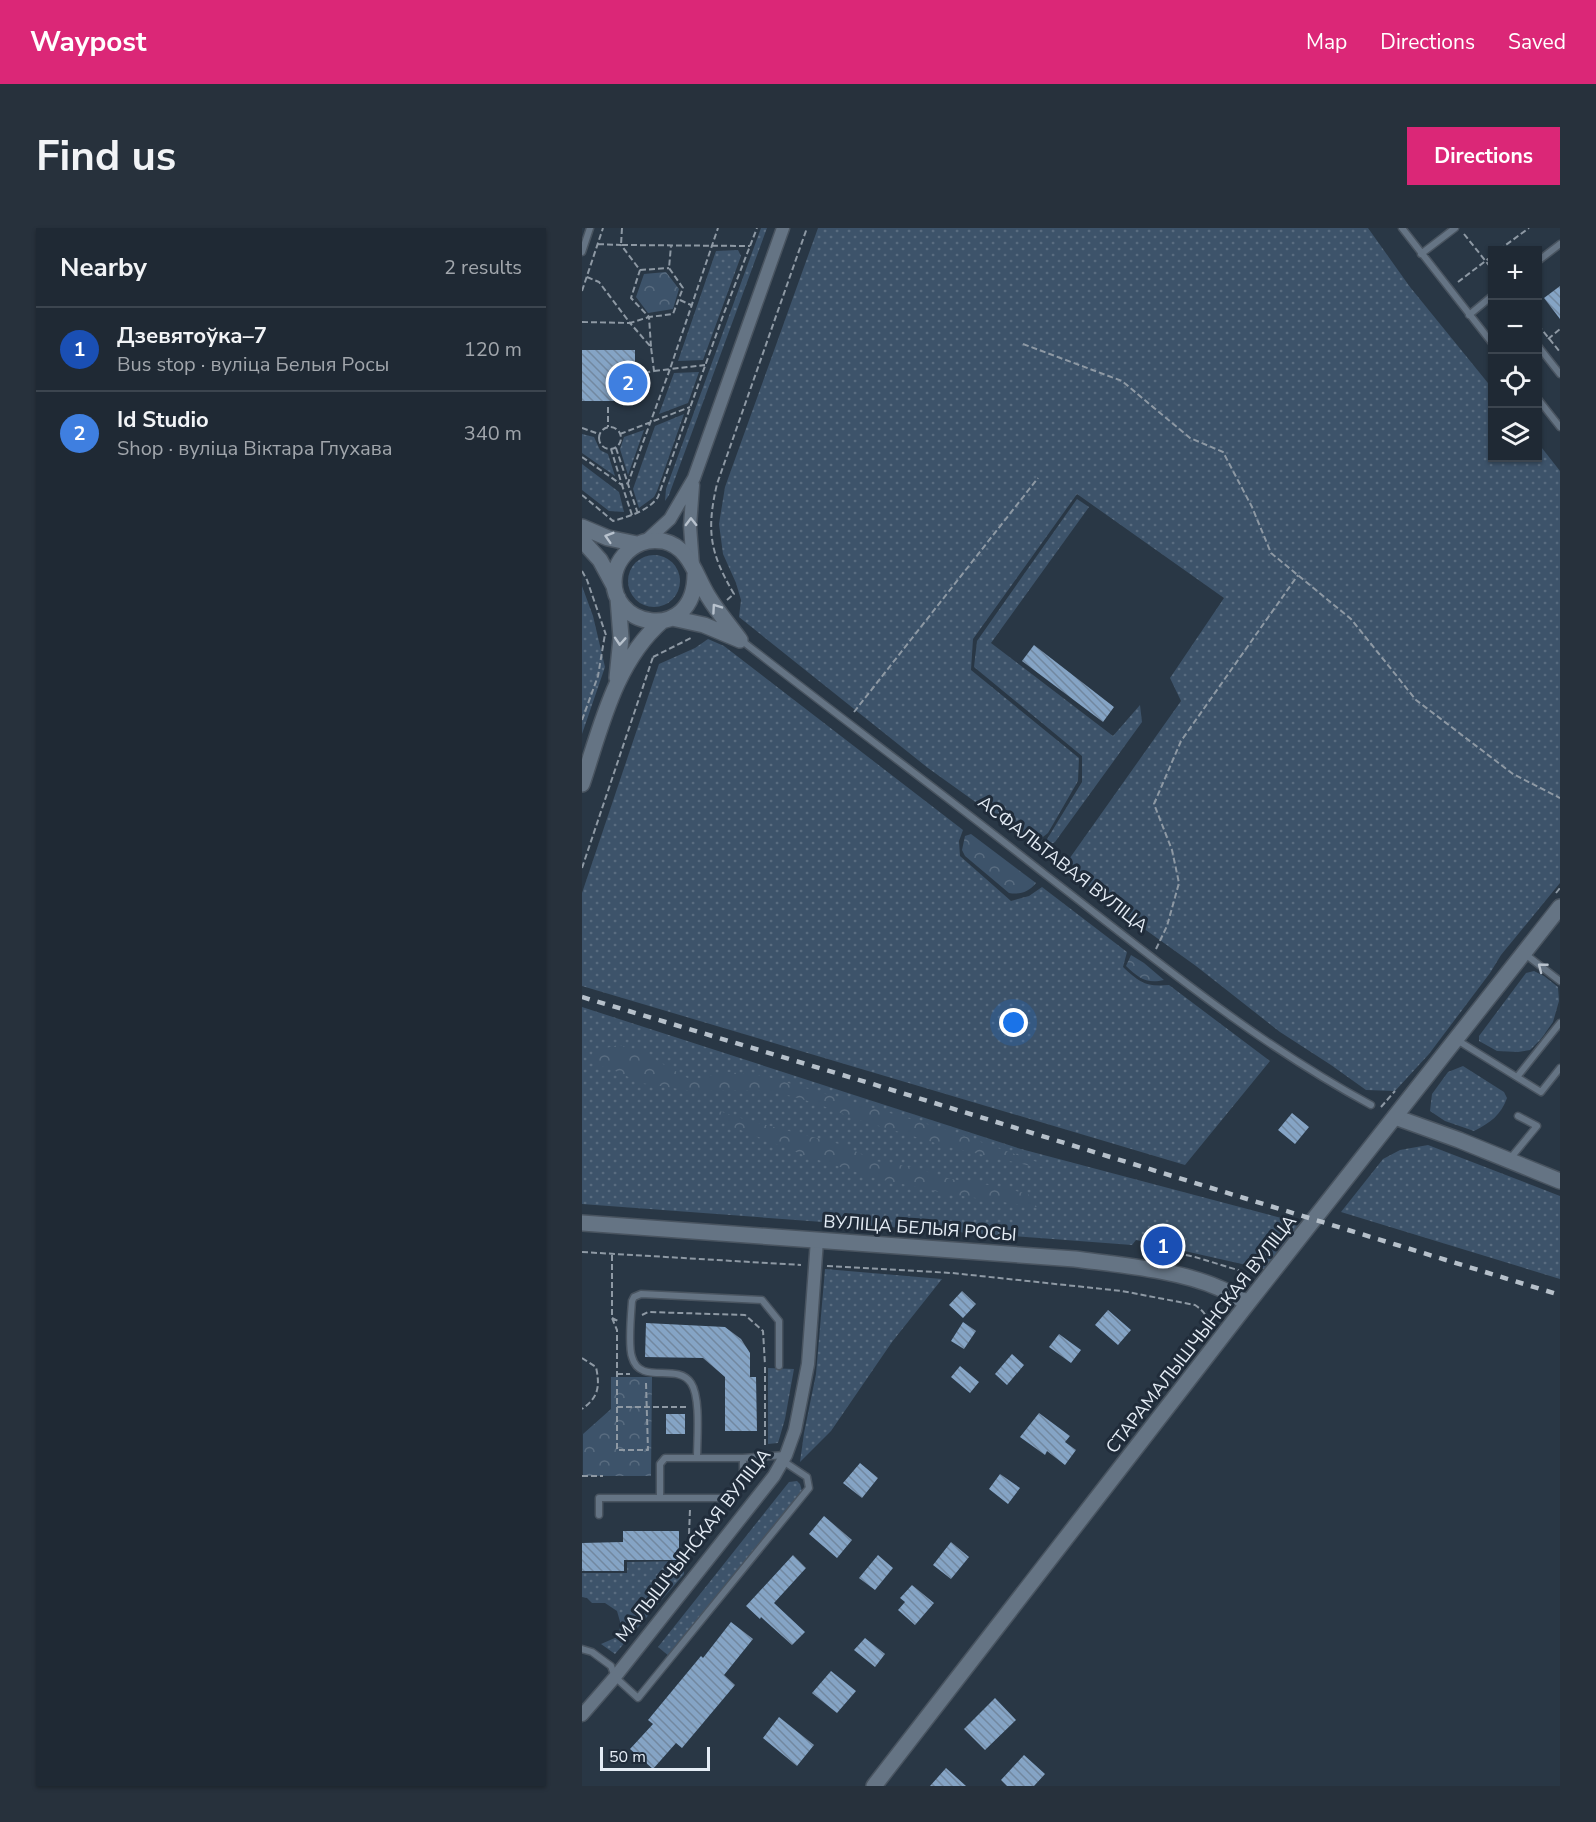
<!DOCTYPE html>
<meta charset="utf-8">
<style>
body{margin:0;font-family:"Nunito Sans",sans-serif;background:#27313c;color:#f1f3f6}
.controls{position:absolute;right:18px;top:18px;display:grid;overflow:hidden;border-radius:0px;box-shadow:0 2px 4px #0004}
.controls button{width:54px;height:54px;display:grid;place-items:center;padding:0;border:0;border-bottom:2px solid #3c454f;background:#1f2934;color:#f1f3f6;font:30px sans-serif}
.scale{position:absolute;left:18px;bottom:15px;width:110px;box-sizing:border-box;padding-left:6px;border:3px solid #e4ecf5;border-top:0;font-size:16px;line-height:21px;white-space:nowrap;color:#e4ecf5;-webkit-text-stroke:4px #202c3a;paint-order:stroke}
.you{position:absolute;left:432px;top:795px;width:21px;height:21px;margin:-15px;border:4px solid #fff;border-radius:50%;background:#1a73e8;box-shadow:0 0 0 9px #1a73e833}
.badge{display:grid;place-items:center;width:39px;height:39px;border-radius:50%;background:#db2777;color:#fff;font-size:20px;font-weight:700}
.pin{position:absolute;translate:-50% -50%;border:3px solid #fff;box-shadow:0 2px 6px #0006}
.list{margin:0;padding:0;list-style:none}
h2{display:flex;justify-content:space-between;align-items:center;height:78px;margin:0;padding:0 24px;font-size:26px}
h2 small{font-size:20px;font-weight:400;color:#a1a6ac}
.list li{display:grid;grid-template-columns:39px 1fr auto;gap:18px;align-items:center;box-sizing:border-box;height:84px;padding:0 24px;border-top:2px solid #3c454f}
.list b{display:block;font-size:22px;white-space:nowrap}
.list p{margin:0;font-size:20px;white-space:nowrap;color:#a1a6ac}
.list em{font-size:20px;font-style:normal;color:#a1a6ac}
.icon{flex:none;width:33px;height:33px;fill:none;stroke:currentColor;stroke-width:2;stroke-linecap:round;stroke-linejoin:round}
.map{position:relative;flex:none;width:978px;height:1558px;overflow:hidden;border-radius:0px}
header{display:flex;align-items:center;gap:36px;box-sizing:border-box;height:84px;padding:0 30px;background:#db2777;color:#fff}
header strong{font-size:28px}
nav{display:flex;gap:33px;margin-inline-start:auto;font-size:21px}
.intro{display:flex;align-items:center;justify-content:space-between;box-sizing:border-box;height:144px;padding:0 36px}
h1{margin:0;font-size:42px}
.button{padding:15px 27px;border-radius:0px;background:#db2777;color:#fff;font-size:21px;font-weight:700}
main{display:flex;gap:36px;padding:0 36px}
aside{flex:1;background:#1f2934;border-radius:0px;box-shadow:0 2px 4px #0004}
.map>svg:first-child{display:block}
.grass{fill:url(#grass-dots)}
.forest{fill:url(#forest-crowns)}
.building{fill:url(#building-back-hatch)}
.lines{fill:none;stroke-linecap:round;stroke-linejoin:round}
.service-casing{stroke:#495460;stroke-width:9}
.minor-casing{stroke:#495460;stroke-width:15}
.tertiary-casing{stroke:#495460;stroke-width:18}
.secondary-casing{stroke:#495460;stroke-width:18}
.path{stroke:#8e99a4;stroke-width:2;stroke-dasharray:6 3;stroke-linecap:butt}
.service{stroke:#657484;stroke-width:6}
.minor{stroke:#657484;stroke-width:12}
.tertiary{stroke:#657484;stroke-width:15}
.secondary{stroke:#657484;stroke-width:15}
.rail{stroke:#b6c0ca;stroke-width:4.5;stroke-dasharray:8 8;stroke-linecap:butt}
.oneway{stroke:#b8c2cd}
.labels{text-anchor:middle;stroke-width:6;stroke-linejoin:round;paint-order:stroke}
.street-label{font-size:18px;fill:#e4ecf5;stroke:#202c3a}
</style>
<header>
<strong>Waypost</strong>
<nav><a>Map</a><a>Directions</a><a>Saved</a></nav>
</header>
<div class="intro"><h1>Find us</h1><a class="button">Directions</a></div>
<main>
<aside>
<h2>Nearby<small>2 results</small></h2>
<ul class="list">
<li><span class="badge" style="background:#1a4fb4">1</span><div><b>Дзевятоўка–7</b><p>Bus stop · вуліца Белыя Росы</p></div><em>120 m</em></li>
<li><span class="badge" style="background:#3f7fe0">2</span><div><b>Id Studio</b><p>Shop · вуліца Віктара Глухава</p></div><em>340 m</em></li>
</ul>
</aside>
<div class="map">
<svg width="978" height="1558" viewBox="0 0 978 1558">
<defs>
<pattern id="grass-dots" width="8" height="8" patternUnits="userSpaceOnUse" patternTransform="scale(1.5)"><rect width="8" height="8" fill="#3d536a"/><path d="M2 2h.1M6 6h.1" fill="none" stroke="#596c80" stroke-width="1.8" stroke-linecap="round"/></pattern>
<pattern id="forest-crowns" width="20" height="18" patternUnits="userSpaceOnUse" patternTransform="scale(1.5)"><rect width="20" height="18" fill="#3d536a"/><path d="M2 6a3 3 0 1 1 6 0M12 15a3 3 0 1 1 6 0" fill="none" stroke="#596c80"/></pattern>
<pattern id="building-back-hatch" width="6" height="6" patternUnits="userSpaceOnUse" patternTransform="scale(1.5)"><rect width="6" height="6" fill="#85a4c5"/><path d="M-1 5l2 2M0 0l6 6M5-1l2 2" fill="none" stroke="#7288a0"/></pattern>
</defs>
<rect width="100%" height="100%" fill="#293745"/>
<path class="grass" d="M 179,0 L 185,0 L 87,267 L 83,273 L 84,261 Z
M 236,0 L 786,0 L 828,59 L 910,160 L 910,230 L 956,230 L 956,215 L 978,243 L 978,655 L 919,727 L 908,745 L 847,826 L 813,863 L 784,862 L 749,837 L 698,804 L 614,738 L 515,667 L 485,634 L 599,473 L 588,450 L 642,370 L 495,266 L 391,411 L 389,442 L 497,530 L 496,553 L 466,605 L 452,616 L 346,540 L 157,389 L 159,372 L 154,355 L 141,326 L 137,296 L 143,259 Z
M 156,22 L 159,28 L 121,132 L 96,133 L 134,23 Z
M 117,144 L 106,175 L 77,186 L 92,145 Z
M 102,186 L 75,263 L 72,269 L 57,280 L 51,261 L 73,198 Z
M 62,202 L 46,247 L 38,221 L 42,209 Z
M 0,206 L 12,209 L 18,222 L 26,226 L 33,248 L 0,225 Z
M 0,236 L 37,264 L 42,284 L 27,283 L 0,262 Z
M 495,271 L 507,279 L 409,415 L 531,508 L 558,477 L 560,494 L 473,614 L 459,621 L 500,554 L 500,528 L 392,439 L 395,413 Z
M46 353a26 26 0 1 1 52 0a26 26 0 1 1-52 0Z
M 0,358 L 11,388 L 23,439 L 0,506 Z
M 126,411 L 142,418 L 381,602 L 377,613 L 378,628 L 429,673 L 447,668 L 460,659 L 545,724 L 541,739 C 558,755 564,759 587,757 L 688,833 L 603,937 L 0,758 L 0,665 L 77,436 L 113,420 Z
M 952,743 L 962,748 L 976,759 L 977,773 L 971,794 L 959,811 L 948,822 L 936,824 L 915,823 L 897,813 L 897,808 L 944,745 Z
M 0,779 L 439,921 L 718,995 L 682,1041 L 554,1012 L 550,1017 L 0,976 Z
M 881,838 L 922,864 L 925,870 C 919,887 908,895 892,903 L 863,893 L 848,883 L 850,866 L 866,844 Z
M 846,917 L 978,968 L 978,1051 L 759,984 L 801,931 L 818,922 Z
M 243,1041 L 360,1051 L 310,1114 L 249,1203 L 218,1234 L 222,1205 L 234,1146 Z
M 186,1140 L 212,1141 L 203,1191 L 196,1215 L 186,1216 Z
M 215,1253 L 218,1256 L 220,1263 L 87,1428 L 76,1419 L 207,1254 Z
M 102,1333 L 102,1346 L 33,1426 L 19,1416 L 35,1409 L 39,1397 L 35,1383 L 23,1375 L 10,1375 L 5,1370 L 0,1369 L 0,1345 L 45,1345 L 45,1334 Z"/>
<path class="forest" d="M 84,44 L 97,61 L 91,81 L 66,85 L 54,69 L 62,46 Z
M 389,606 L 454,655 C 447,664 438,667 427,665 L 383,628 L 380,622 L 383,608 Z
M 549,727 L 562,735 L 582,752 C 564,756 557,750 544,738 Z
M 37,817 L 58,823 L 109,852 L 147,844 L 186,849 L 362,901 L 466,938 L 453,939 L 367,919 L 274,891 L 236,876 L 195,864 L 168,862 L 111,863 L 59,855 L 36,844 L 8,834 L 11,823 Z
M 128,880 L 168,893 L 261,917 L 293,933 L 330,939 L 369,951 L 419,959 L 446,966 L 455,979 L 367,966 L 293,950 L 224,928 L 146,897 Z
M 29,1149 L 70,1149 L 69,1248 L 1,1248 L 1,1206 L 29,1181 Z"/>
<path class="building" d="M 978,58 L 978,91 L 962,70 Z
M 0,122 L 53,122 L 53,173 L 0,173 Z
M 452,417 L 532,479 L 521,494 L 440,433 Z
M 710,885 L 727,899 L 713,916 L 696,902 Z
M 380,1063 L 394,1076 L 381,1090 L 367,1077 Z
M 526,1082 L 549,1102 L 536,1117 L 513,1097 Z
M 381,1094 L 394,1103 L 382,1121 L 369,1113 Z
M 64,1095 L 143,1099 L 159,1111 L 168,1125 L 168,1149 L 174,1149 L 175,1203 L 143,1203 L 143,1149 L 121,1130 L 63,1129 Z
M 477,1106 L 499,1122 L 489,1135 L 467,1119 Z
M 430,1126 L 442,1137 L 425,1157 L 413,1146 Z
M 378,1138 L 397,1154 L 388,1165 L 369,1149 Z
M 457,1185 L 488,1208 L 483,1214 L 494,1222 L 483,1237 L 465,1223 L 463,1227 L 438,1209 Z
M 84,1186 L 103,1186 L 103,1206 L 84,1206 Z
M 278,1235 L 296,1250 L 280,1270 L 261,1255 Z
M 418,1246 L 438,1260 L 426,1276 L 407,1261 Z
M 242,1288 L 270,1312 L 255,1330 L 227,1306 Z
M 41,1303 L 97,1303 L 97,1332 L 42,1332 L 42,1343 L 0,1343 L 0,1315 L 41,1314 Z
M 369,1314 L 387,1329 L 369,1351 L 351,1337 Z
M 211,1327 L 224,1340 L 192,1375 L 223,1404 L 210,1417 L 179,1389 L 178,1391 L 164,1378 Z
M 296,1327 L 311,1340 L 293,1362 L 277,1350 Z
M 330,1357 L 352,1375 L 333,1397 L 316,1382 L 323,1374 L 318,1370 Z
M 149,1394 L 171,1411 L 142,1447 L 153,1457 L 100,1520 L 94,1515 L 71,1541 L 48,1521 L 71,1496 L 66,1492 L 119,1428 L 121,1430 Z
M 283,1410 L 303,1426 L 293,1439 L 272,1422 Z
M 249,1443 L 274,1463 L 255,1485 L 230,1465 Z
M 413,1470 L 434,1492 L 403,1522 L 382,1501 Z
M 197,1489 L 232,1517 L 215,1538 L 181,1510 Z
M 442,1527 L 463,1546 L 452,1558 L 425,1558 L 419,1552 Z
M 364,1540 L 384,1558 L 348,1558 Z"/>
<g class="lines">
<defs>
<path id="service" d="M 820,0 L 910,115
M 0,24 L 8,0
M 839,26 L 873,0
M 956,33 L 978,16
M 887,87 L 910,68
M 956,118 L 978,146
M 956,171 L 978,199
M 159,412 C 260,491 363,567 464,647 C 569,728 672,814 789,877
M 943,726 L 978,753
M 875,812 L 959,864 L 978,840
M 935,849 L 978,795
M 927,932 L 955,898 L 936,888
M 115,1230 C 115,1211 119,1170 109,1155 C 95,1134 58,1158 50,1129 C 46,1118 49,1086 50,1073 L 52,1069 L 59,1066 L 180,1072 L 197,1093 L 197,1138
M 78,1269 L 78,1236 L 83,1230 L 161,1230 L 203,1227
M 17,1287 L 17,1270 L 147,1270 L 161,1246 L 161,1230
M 0,1421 L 10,1424 L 29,1438 L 33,1449 L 56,1470 L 227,1260 L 225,1249 L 201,1233"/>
<path id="minor" d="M 111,257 L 108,298 L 111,338
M 64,313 L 88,291 L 112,250 L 201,0
M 0,1487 L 33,1449 L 192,1248 L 204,1227 L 213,1202 L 226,1136 L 235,1012"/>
<path id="tertiary" d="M 0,299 L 26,310 L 55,316
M 0,312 L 18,332 L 32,358
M 113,346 C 113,418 22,399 33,345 C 36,332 46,320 59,315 C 66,312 74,312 81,313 C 108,319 113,347 126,368 C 135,383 147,397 158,412
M 90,390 L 122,397 L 158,412
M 35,450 L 39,410 L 36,370
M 0,556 C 19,499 33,434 80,393
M 813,889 L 877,912 L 978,953"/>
<path id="secondary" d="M 0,995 L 493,1031 C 537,1037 597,1042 637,1060 C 647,1064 656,1070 666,1075
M 292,1558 L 666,1075 L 978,679"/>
</defs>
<use href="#service" class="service-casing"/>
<use href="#minor" class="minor-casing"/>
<use href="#tertiary" class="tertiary-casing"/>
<use href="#secondary" class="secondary-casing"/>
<path class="path" d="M 40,0 L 39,17 L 168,18
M 882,6 L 910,41
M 16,16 L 39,17 L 58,42 L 49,70 L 67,89 L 91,86 L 101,60 L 87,40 L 89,18
M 917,22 L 947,0
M 58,42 L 87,40
M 5,49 L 17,54 L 48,95 L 67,89 L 69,119
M 876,54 L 910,28
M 0,63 L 21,0
M 98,72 L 109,77
M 0,94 L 48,95 L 69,119 L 72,143 L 62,145
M 956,97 L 978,124
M 966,111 L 978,101
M 441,116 L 540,153 L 608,210 L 641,224 L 670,279 L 689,325 L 769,391 L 834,472 L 931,546 L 978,570
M 72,143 L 88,141 L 136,0
M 26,179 L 26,199
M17 210a11 11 0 1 1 22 0a11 11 0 1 1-22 0Z
M 0,200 L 17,206
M 38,206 L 108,179
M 34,220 L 56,286
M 0,229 L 40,257 L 29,221
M 0,267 L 31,293 C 48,288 66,283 76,269 L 142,85 L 175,0
M 50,287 L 40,257 L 46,255 L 88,141 L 123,137
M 0,343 L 5,352 L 24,407
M 145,372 L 152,366 C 128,325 124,303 135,256 L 225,0
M 71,429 L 109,410
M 272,484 L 456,250
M 0,492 L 16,448 L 23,406
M 0,640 L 71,429
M 974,665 L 978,660
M 574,721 L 585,698 L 597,655 L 590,622 L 572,576 L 599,513 L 716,347
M 799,879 L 813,863
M 560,1017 L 613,1029 L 659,1043
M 0,1024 L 219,1037
M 30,1027 L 30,1090 L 38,1094
M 245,1038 L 370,1045 L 540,1063 L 613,1077 C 623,1084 626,1088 625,1100
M 60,1087 L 66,1084 L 163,1087 L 181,1103 L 183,1137
M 30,1090 L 35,1102 L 35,1222 L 66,1222 L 64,1155
M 0,1130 L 14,1139 C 18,1158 17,1169 0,1181
M 35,1146 L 48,1146
M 35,1179 L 104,1179
M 183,1217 L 183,1139
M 0,1248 L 21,1248
M 106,1333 L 108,1281"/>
<use href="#service" class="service"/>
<use href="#minor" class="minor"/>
<use href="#tertiary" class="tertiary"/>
<use href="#secondary" class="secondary"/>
<path class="rail" d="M 0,769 L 284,854 L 978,1067"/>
</g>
<defs><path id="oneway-chevron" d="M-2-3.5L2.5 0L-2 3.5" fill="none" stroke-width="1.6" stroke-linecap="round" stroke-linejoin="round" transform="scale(1.5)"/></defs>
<g class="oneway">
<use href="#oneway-chevron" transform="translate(109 294) rotate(-91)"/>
<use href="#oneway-chevron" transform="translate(27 309) rotate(-163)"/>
<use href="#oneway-chevron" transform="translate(134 380) rotate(-125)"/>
<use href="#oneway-chevron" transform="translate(38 413) rotate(94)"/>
<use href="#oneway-chevron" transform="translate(960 739) rotate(-142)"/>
</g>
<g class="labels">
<g class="street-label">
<text transform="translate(481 636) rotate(38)" y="6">АСФАЛЬТАВАЯ ВУЛІЦА</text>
<text transform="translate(338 1000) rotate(4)" y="6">ВУЛІЦА БЕЛЫЯ РОСЫ</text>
<text transform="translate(619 1106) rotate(-52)" y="6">СТАРАМАЛЫШЧЫНСКАЯ ВУЛІЦА</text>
<text transform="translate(111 1317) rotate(-52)" y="6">МАЛЫШЧЫНСКАЯ ВУЛІЦА</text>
</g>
</g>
</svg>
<div class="controls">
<button>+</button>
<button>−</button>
<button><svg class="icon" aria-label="locate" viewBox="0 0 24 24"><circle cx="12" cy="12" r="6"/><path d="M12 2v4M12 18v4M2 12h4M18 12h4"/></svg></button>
<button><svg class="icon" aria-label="layers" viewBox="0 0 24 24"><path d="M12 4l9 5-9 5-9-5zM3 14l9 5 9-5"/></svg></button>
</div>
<div class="scale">50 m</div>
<div class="you"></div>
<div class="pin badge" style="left:581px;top:1018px;background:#1a4fb4">1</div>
<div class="pin badge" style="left:46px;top:155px;background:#3f7fe0">2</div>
</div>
</main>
